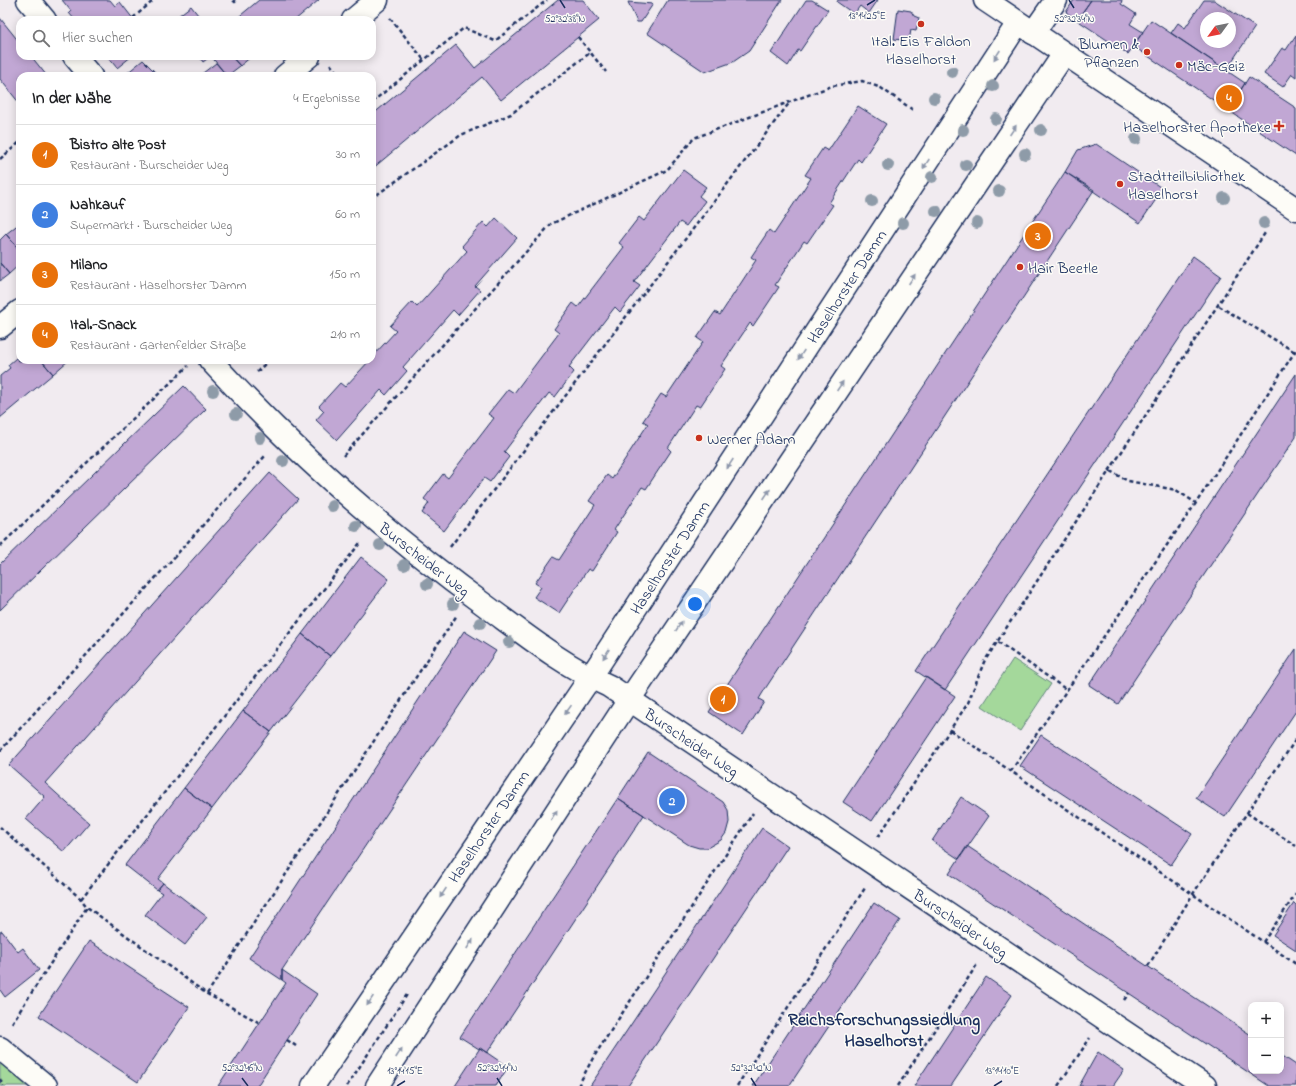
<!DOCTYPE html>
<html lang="de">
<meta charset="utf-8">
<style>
body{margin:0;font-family:"Indie Flower",sans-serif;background:#f2f2f2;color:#202124}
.controls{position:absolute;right:12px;bottom:12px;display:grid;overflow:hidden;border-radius:8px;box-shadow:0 2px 10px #0003}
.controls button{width:36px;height:36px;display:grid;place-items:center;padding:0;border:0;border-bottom:1px solid #e0e0e0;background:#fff;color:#202124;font:20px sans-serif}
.compass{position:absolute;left:1200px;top:12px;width:36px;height:36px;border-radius:50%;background:#fff;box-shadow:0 2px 10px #0003;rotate:237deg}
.you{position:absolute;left:695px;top:604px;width:14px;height:14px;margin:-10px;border:3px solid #fff;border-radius:50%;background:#1a73e8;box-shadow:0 0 0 6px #1a73e833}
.badge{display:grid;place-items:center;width:26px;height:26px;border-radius:50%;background:#db2777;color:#fff;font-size:13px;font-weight:700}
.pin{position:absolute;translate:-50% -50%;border:2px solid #fff;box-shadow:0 1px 4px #0006}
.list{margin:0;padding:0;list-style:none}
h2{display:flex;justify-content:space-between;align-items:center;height:52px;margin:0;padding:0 16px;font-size:17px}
h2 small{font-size:13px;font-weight:400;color:#757577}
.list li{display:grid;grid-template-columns:26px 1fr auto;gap:12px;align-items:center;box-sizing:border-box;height:60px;padding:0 16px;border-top:1px solid #e0e0e0}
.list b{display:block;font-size:15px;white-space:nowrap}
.list p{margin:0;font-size:13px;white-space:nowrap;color:#757577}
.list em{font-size:13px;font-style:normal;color:#757577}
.icon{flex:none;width:22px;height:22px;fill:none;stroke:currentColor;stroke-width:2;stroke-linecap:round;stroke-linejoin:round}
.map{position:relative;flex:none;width:1296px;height:1086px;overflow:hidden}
.search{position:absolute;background:#fff;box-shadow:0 2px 10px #0003;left:16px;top:16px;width:360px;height:44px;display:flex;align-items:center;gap:10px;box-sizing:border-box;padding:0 14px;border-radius:12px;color:#757577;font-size:15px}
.panel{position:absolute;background:#fff;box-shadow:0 2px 10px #0003;left:16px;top:72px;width:360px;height:292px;border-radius:12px}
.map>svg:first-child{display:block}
.green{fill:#a4d89b;stroke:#60847c}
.building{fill:#c1a7d4;stroke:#1b2f5e;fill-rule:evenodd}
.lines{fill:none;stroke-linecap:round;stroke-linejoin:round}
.street-casing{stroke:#1b2f5e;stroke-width:25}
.secondary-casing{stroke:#1b2f5e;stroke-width:25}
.path{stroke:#1b2f5e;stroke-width:2.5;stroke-dasharray:4 3;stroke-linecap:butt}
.street{stroke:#fdfcf7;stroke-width:22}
.secondary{stroke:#fdfcf7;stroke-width:22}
.tree{fill:#8e9ba8}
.oneway{fill:#8c96aa}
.ticks{fill:none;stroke:#1b2f5e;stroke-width:1.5}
.poi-dot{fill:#c8321e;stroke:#fdfcf7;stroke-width:1.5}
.labels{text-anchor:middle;stroke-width:3;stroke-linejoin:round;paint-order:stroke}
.poi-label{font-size:16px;fill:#1b2f5e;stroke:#fdfcf7;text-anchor:start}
.street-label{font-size:16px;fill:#1b2f5e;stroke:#fdfcf7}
.quarter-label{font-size:18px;font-weight:bold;fill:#1b2f5e;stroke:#fdfcf7}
.ticks-label{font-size:10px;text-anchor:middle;fill:#1b2f5e;stroke:#fdfcf7;stroke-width:3;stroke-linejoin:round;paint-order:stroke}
</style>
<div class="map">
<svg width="1296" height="1086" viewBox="0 0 1296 1086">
<rect width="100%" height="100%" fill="#f1ebf0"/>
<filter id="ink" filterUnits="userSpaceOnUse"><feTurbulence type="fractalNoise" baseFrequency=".025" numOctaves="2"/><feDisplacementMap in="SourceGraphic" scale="8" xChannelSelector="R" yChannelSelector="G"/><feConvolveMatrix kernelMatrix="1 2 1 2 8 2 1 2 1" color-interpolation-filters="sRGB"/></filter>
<g filter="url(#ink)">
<path class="green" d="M 1013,659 L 1051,684 L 1020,731 L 982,706 Z
M 0,1062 L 28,1086 L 0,1086 Z"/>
<path class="building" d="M 62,0 L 110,0 L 115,6 L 120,2 L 134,20 L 78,20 L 77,18 L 75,20 L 69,13 L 71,11 Z
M 259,0 L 319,0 L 295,20 L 235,20 Z
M 558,0 L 583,0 L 599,20 L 501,100 L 482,77 L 372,169 L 372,115 L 456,45 L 475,68 Z
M 668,0 L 782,0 L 749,51 L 733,62 L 705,72 L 647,33 Z
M 806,0 L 812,0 L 828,10 L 800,51 L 798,50 L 788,66 L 771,53 Z
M 838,0 L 878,0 L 869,13 L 860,6 L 854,14 L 837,2 Z
M 1074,0 L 1091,0 L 1077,20 L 1066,12 Z
M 1091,0 L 1122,0 L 1121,4 L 1136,14 L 1130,24 L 1143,32 L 1128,54 L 1077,20 Z
M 1204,0 L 1214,0 L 1255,27 L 1226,70 L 1171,33 L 1178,23 L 1185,28 ZM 1206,18 L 1230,18 L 1230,42 L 1206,42 Z
M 628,2 L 653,4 L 641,22 L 637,22 Z
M 191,6 L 202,20 L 181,20 L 178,16 Z
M 898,9 L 911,11 L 914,16 L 919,18 L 916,31 L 911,30 L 909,41 L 894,39 Z
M 0,18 L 20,43 L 20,56 L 31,56 L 47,76 L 20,76 L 20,104 L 0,79 Z
M 1151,20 L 1245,83 L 1228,110 L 1133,46 Z
M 1296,35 L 1296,77 L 1292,74 L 1283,87 L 1264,74 L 1282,48 L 1286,50 Z
M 107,56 L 132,56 L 117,68 Z
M 199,56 L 231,56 L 240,66 L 227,76 L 211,56 L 203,62 Z
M 231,56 L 252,56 L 240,66 Z
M 143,60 L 156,73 L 153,75 L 155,76 L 128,76 L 126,74 Z
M 216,63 L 227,76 L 199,76 Z
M 1249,77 L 1296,108 L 1296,156 L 1228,110 Z
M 858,106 L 886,124 L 861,162 L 858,159 L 829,203 L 833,205 L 807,243 L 804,241 L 775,285 L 779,287 L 753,326 L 750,323 L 721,366 L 725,369 L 700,407 L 696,405 L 668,448 L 671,451 L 646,489 L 642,487 L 614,530 L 617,532 L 592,571 L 588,569 L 559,613 L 534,597 L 541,587 L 535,583 L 553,557 L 559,560 L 595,505 L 589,501 L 607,475 L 612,479 L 648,424 L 643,421 L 661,394 L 666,397 L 703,342 L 697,338 L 715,312 L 720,315 L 756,260 L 751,257 L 769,230 L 774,234 L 811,178 L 805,175 L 823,148 L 828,151 Z
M 1096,144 L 1163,189 L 1140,223 L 1065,172 L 1078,150 Z
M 683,170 L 706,187 L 699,196 L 705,201 L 686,226 L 680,222 L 634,282 L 640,286 L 620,312 L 615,307 L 569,367 L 574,372 L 555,397 L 549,393 L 504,452 L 509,457 L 490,482 L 484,478 L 444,531 L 422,513 L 429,503 L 424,499 L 443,474 L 448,478 L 494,418 L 488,414 L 508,389 L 514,393 L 559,333 L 554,329 L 573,303 L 578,307 L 624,247 L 619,243 L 639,217 L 644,221 Z
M 1065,172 L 1094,190 L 765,689 L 759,699 L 764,702 L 743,735 L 709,712 Z
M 496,218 L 517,238 L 475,286 L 480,290 L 458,315 L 453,310 L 403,367 L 407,371 L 386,395 L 381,390 L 337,440 L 316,420 L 324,411 L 319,406 L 340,383 L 345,387 L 370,360 L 372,360 L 372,357 L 396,331 L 390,326 L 412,302 L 417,307 L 467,251 L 462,246 L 483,222 L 488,227 Z
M 20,223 L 20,251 L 6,234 Z
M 6,234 L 20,251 L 20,264 L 9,274 L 0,263 L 0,240 Z
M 1193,256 L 1221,276 L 945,690 L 916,671 Z
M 0,263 L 9,274 L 0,281 Z
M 16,358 L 19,361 L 41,360 L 53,374 L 0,418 L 0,376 L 10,368 L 8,365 Z
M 41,360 L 69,360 L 53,374 Z
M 1296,374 L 1296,437 L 1118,704 L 1089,685 Z
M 184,386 L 206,409 L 0,610 L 0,564 Z
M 270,473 L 298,499 L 45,783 L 89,823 L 64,852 L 26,819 L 45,797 L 9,765 Z
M 361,557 L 389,579 L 330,656 L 302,634 Z
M 464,631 L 496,651 L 282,970 L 282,980 L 249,958 Z
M 302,634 L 330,656 L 271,732 L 243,711 Z
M 1296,649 L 1296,711 L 1225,817 L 1196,798 Z
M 926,677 L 955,696 L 872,821 L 843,802 Z
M 243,711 L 271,732 L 212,809 L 184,788 Z
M 1041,735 L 1192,834 L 1171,865 L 1020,766 Z
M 648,752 L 723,802 L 728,810 L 729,822 L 726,833 L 721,840 L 707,848 L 699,848 L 689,845 L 618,798 Z
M 184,788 L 212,809 L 158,879 L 163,883 L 157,890 L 125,865 Z
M 961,797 L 989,816 L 959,859 L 932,841 Z
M 618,798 L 644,815 L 487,1053 L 480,1048 L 479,1049 L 460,1037 Z
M 762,828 L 788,846 L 628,1086 L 590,1086 Z
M 967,846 L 1251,1035 L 1251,1071 L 1281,1071 L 1281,1055 L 1296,1065 L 1296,1086 L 1269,1086 L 949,874 Z
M 163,883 L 207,917 L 185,945 L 145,915 L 162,893 L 157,890 Z
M 874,903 L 900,920 L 789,1086 L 753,1086 Z
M 1294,903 L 1296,905 L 1296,950 L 1273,935 Z
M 2,931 L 18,952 L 23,948 L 39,970 L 5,997 L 0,990 L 0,932 Z
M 89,941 L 189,1007 L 138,1082 L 39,1016 Z
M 282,970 L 317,994 L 257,1086 L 218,1086 L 286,983 L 282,980 Z
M 986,977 L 1012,995 L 951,1086 L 914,1086 Z
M 480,1048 L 508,1067 L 496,1086 L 455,1086 Z
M 1098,1052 L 1124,1070 L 1113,1086 L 1079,1086 Z"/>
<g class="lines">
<defs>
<path id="street" d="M 28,0 L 45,20
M 353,20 L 377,0
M 1033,33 L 1056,0
M 74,56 L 91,76
M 285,76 L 309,56
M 0,327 L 20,311
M 210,360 C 295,453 388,535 490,609 C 528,637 566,667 609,686 L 1205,1086
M 0,1048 L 46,1086"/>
<path id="secondary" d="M 985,0 L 1296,209
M 313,1086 L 590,678 L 1018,23
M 377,1086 L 629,700 L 1064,54"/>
</defs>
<use href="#street" class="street-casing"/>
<use href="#secondary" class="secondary-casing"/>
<path class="path" d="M 233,0 L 235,2 L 238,0
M 133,18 L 154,0
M 390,18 L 424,60
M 578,37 L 606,72
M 330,64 L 340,76
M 372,102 L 464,28 L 495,41 L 547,0
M 0,159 L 20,142
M 372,192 L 375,196 L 461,135 L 511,114 L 591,52
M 1219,306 L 1295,352
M 257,372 L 269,360
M 343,456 L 551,224 L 667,170 L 694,138 L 832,86 L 862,81 L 881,88 L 913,110
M 1110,471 L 1128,481 L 1176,490 L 1196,503
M 0,546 L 188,366
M 450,547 L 790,102
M 998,642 L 1067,690
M 950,730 L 1296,964
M 0,751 L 266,455
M 1011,771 L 1196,503 L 1296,350
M 1247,813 L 1296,846
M 0,827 L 81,899 L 87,907 L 207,994 L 260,1023
M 878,837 L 968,703 L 984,662 L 1265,233
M 81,899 L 360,543
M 1263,942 L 1296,894
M 1148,966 L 1193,894 L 1296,739
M 207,994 L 457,615
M 1124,1000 L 1129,993
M 12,1023 L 87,907
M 287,1040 L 296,1046
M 0,1079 L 3,1086
M 347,1086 L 408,993
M 578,1086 L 593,1058 L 753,813
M 737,1086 L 865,888
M 898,1086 L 978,963
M 1058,1086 L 1090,1038"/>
<use href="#street" class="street"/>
<use href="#secondary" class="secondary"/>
</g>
<g class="tree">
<circle cx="952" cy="72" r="6"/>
<circle cx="993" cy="86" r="6"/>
<circle cx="934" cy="98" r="6"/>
<circle cx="996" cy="119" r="6"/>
<circle cx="963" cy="130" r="6"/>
<circle cx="1041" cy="130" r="6"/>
<circle cx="1136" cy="139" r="6"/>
<circle cx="1025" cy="154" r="6"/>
<circle cx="888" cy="165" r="6"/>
<circle cx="966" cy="165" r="6"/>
<circle cx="932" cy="177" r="6"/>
<circle cx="999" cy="191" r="6"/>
<circle cx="1224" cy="198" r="6"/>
<circle cx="872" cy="201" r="6"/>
<circle cx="936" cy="211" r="6"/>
<circle cx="903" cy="223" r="6"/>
<circle cx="977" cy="223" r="6"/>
<circle cx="1264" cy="223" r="6"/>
<circle cx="213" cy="391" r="6"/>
<circle cx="236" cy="414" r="6"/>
<circle cx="260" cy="438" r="6"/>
<circle cx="283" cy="461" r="6"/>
<circle cx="332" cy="506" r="6"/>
<circle cx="356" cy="526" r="6"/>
<circle cx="380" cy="545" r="6"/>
<circle cx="404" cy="565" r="6"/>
<circle cx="427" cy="584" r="6"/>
<circle cx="453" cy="604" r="6"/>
<circle cx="480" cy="623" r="6"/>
<circle cx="509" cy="642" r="6"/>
</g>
<defs><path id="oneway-solid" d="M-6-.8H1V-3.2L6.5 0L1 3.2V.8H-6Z"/></defs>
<g class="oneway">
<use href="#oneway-solid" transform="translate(997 55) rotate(123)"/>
<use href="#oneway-solid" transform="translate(1013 130) rotate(-56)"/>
<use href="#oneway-solid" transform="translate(926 164) rotate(123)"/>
<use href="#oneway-solid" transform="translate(912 279) rotate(-56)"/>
<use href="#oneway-solid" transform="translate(801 355) rotate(123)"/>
<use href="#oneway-solid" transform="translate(840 386) rotate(-56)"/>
<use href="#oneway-solid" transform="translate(730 464) rotate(123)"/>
<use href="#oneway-solid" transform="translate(767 494) rotate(-56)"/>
<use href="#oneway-solid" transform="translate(679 626) rotate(-56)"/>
<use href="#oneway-solid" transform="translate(606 654) rotate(123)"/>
<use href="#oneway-solid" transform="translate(568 710) rotate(125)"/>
<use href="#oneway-solid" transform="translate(554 815) rotate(-57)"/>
<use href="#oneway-solid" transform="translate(443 893) rotate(124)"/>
<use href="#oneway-solid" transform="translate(470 944) rotate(-57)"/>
<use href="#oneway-solid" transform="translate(370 1001) rotate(124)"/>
<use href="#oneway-solid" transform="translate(399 1053) rotate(-57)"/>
</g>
</g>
<path class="ticks" d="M 560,0 L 565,8M 1069,0 L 1074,8M 867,5 L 875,0M 242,1078 L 248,1086M 497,1078 L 502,1086M 751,1078 L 756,1086M 397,1086 L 405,1081M 994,1086 L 1002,1081"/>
<g class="poi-dot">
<circle cx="921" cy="24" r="4"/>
<circle cx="1147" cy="52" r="4"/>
<circle cx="1179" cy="65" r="4"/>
<path d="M1277 120h4v4h4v4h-4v4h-4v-4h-4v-4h4z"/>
<circle cx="1120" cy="184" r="4"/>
<circle cx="1020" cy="267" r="4"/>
<circle cx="699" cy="438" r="4"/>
</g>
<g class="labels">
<g class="poi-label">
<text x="921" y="46" text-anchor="middle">Ital. Eis Faldon<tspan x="921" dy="18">Haselhorst</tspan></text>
<text x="1139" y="49" text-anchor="end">Blumen &amp;<tspan x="1139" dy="18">Pflanzen</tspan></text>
<text x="1187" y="71">Mäc-Geiz</text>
<text x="1271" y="132" text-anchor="end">Haselhorster Apotheke</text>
<text x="1128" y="181">Stadtteilbibliothek<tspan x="1128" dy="18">Haselhorst</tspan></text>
<text x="1028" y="273">Hair Beetle</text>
<text x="707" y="444">Werner Adam</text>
</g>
<g class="street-label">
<text transform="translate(846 286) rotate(-57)" y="6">Haselhorster Damm</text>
<text transform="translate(669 557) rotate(-57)" y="6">Haselhorster Damm</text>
<text transform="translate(425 559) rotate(38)" y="6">Burscheider Weg</text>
<text transform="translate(692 742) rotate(34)" y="6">Burscheider Weg</text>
<text transform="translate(488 826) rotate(-56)" y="6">Haselhorster Damm</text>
<text transform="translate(961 923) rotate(34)" y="6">Burscheider Weg</text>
</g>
<g class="quarter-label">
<text x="884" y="1025">Reichsforschungssiedlung<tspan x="884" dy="21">Haselhorst</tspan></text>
</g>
</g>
<g class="ticks-label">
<text x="867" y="19">13°14'25"E</text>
<text x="565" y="22">52°32'38"N</text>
<text x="1074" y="22">52°32'34"N</text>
<text x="242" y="1071">52°32'46"N</text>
<text x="497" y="1071">52°32'44"N</text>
<text x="751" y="1071">52°32'42"N</text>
<text x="405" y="1074">13°14'15"E</text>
<text x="1002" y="1074">13°14'10"E</text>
</g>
</svg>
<div class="controls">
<button>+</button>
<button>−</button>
</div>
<svg class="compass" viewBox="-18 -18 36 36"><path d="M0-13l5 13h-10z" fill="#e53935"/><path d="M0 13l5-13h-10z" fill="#757577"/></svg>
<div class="you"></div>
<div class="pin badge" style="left:723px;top:699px;background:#e8710a">1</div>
<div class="pin badge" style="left:672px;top:801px;background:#3f7fe0">2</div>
<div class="pin badge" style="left:1038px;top:236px;background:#e8710a">3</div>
<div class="pin badge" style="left:1229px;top:98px;background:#e8710a">4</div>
<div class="search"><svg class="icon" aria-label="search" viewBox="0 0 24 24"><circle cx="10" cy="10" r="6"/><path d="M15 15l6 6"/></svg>Hier suchen</div>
<section class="panel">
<h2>In der Nähe<small>4 Ergebnisse</small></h2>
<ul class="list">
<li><span class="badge" style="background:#e8710a">1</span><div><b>Bistro alte Post</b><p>Restaurant · Burscheider Weg</p></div><em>30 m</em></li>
<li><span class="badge" style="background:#3f7fe0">2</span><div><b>Nahkauf</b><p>Supermarkt · Burscheider Weg</p></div><em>60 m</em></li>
<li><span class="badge" style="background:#e8710a">3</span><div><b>Milano</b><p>Restaurant · Haselhorster Damm</p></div><em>150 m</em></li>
<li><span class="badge" style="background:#e8710a">4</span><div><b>Ital.-Snack</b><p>Restaurant · Gartenfelder Straße</p></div><em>210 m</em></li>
</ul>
</section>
</div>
